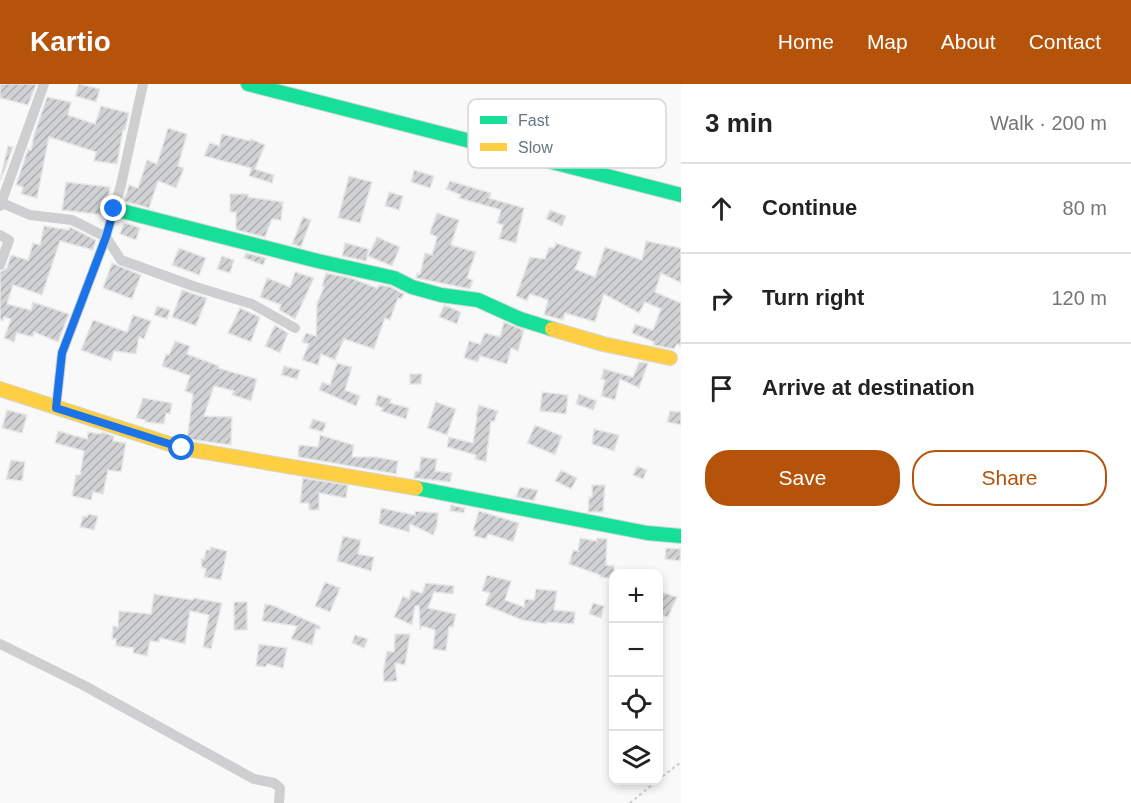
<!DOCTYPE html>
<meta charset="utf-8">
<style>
body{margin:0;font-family:Arial,sans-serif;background:#f6f6f6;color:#222}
.controls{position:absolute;right:18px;bottom:18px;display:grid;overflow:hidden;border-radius:12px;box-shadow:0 3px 9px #0003}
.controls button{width:54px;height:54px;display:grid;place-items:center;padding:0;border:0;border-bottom:2px solid #e0e0e0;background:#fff;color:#222;font:30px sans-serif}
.stop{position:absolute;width:18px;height:18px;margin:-14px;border:4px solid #1a73e8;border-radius:50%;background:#fff}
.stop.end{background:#1a73e8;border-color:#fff;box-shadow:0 2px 6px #0008}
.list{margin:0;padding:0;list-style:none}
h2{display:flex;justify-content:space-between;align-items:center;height:78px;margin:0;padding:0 24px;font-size:26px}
h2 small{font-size:20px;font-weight:400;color:#767676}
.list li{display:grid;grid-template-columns:39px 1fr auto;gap:18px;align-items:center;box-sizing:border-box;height:90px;padding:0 24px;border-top:2px solid #e0e0e0}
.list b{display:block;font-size:22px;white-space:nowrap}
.list em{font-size:20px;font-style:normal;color:#767676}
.actions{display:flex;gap:12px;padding:18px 24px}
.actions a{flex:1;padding:14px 0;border:2px solid #b45309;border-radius:24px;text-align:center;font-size:21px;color:#b45309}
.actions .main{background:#b45309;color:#fff}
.icon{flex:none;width:33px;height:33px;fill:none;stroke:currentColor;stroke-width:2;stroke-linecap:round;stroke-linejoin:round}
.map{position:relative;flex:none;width:681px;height:719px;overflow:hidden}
header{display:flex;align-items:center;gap:36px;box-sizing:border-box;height:84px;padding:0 30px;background:#b45309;color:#fff}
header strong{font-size:28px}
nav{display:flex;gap:33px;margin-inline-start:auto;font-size:21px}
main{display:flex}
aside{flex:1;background:#fff}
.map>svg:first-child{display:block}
.building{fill:url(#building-hatch);stroke:#e8e8e8;stroke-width:1.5}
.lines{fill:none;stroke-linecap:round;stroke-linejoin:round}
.fast-casing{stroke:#d5d6d7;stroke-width:16}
.slow-casing{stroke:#d5d6d7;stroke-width:16}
.path{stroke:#cbcccd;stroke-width:2;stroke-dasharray:3 3;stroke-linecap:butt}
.street{stroke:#cecfd0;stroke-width:10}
.fast{stroke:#16e098;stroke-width:14}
.slow{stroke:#ffcf43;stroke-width:14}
.route{stroke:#1a73e8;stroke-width:8}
.key{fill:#fff;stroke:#d1d6da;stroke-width:1.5}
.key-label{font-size:16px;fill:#657683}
</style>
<header>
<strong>Kartio</strong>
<nav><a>Home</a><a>Map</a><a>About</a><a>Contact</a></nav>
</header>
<main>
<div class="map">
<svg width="681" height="719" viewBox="0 0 681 719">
<defs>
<pattern id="building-hatch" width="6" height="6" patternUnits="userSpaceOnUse" patternTransform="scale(1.5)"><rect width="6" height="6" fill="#d0d2d3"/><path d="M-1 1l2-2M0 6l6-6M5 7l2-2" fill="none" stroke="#acafb1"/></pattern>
</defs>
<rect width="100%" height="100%" fill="#f9f9f9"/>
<path class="building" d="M 0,0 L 34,0 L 36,1 L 28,21 L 0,14 Z
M 79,0 L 100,5 L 96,18 L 75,12 Z
M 47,13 L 71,18 L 68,31 L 95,40 L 101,22 L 129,29 L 125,46 L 123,46 L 117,80 L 94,77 L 96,68 L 49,53 L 37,114 L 21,110 L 23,103 L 16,101 L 28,65 L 31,66 L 34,51 Z
M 168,44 L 187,50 L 178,82 L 184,84 L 176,104 L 158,97 L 149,124 L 124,117 L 129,101 L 138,104 L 147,76 L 157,80 Z
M 222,50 L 250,57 L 251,55 L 265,61 L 255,85 L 274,91 L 272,99 L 249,92 L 251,84 L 204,72 L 210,58 L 219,62 Z
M 8,62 L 13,63 L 1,96 L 0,96 Z
M 414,86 L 434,92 L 430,104 L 411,98 Z
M 349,92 L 372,98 L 360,139 L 338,134 Z
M 450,97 L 491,109 L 489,114 L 524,124 L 516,159 L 499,155 L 503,141 L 497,139 L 501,126 L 459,114 L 461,111 L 446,105 Z
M 66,98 L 110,103 L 108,117 L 104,123 L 104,131 L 62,126 Z
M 389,108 L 403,112 L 399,126 L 385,122 Z
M 230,110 L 248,110 L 248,113 L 283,118 L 281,136 L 272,135 L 265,153 L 236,146 L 236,128 L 230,128 Z
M 550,126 L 566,132 L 562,142 L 546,135 Z
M 437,129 L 459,136 L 451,161 L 476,168 L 467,194 L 473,196 L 470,205 L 416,194 L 417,189 L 420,190 L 425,169 L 432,171 L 437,153 L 430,150 L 430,148 Z
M 303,133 L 311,136 L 301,163 L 292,160 Z
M 124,138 L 140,144 L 136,156 L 120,150 Z
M 44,142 L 69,146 L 70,143 L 96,156 L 93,166 L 60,157 L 42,211 L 13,201 L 7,220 L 31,226 L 33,218 L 69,230 L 58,258 L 34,248 L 33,253 L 17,249 L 14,258 L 4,254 L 11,235 L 4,233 L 3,237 L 0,236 L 0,188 L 7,184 L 11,171 L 28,176 L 33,159 L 40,161 Z
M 377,153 L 400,163 L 392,182 L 368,172 Z
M 646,157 L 681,164 L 681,199 L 661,189 L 655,208 L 681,219 L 681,262 L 677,260 L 674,265 L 653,261 L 654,258 L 632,249 L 635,240 L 653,246 L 661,225 L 645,218 L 639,229 L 604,210 L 595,238 L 565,229 L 563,236 L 544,231 L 548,216 L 530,210 L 527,217 L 516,212 L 530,173 L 545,175 L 549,163 L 554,164 L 556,159 L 582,168 L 575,185 L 595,193 L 605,163 L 642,176 Z
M 345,159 L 369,165 L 366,177 L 342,172 Z
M 179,164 L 206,174 L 199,191 L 172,181 Z
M 246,169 L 266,174 L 263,181 L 244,174 Z
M 222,172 L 234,176 L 230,189 L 217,185 Z
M 112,179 L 141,191 L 132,215 L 103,204 Z
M 295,188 L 314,194 L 295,235 L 279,226 L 281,221 L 260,213 L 267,194 L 290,203 Z
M 326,189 L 351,194 L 377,204 L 379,201 L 391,203 L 404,210 L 401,215 L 398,214 L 390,236 L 385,234 L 374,265 L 344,255 L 335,276 L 321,270 L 318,281 L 302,276 L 309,260 L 302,258 L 306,249 L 316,252 L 317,219 L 324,203 L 322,202 Z
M 182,206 L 207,214 L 196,242 L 172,233 Z
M 444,221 L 461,228 L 457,240 L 439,233 Z
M 157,222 L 170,226 L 167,235 L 154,231 Z
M 240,224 L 260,233 L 251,258 L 228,249 Z
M 133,231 L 151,237 L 144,255 L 139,253 L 136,270 L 114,267 L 111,277 L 81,266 L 93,236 L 127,248 Z
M 504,238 L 524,246 L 518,267 L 511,264 L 507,280 L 480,272 L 478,278 L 464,274 L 469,257 L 480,260 L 485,249 L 500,253 Z
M 275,241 L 288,249 L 280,269 L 265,262 Z
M 175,257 L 190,262 L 187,270 L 219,282 L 218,284 L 257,295 L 251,317 L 232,311 L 234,307 L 214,302 L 204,332 L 232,333 L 231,361 L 187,355 L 193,310 L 185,307 L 190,292 L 162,282 L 166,270 L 169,271 Z
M 639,278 L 648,279 L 639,304 L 620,295 L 615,316 L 601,312 L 605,296 L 601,295 L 604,285 L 633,293 Z
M 337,279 L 352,283 L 345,306 L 360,312 L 356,322 L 319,306 L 322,298 L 330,301 Z
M 284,282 L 300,286 L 297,295 L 281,291 Z
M 410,290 L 422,290 L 421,300 L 410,300 Z
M 542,308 L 568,311 L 566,330 L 540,327 Z
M 579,310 L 597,317 L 593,326 L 576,320 Z
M 378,311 L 391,315 L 390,319 L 409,324 L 406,335 L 381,327 L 383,324 L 375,321 Z
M 143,314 L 172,319 L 170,330 L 166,329 L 164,340 L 145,338 L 145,336 L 136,334 Z
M 436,318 L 456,325 L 447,351 L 427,344 Z
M 479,321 L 498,327 L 494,338 L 491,337 L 486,378 L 475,375 L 476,371 L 447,363 L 449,353 L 473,359 L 477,332 L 476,331 Z
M 7,326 L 27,331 L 22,349 L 2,344 Z
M 670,327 L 681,328 L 681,341 L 667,338 Z
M 313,335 L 326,339 L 323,348 L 309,344 Z
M 535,341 L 562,352 L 555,371 L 527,359 Z
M 594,345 L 619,351 L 614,367 L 592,360 Z
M 58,347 L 87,355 L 88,348 L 101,350 L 102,348 L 114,352 L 113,357 L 126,359 L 121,388 L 108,386 L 103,410 L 93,408 L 91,416 L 72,412 L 76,391 L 80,391 L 84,367 L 55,359 Z
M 320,351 L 354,361 L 352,373 L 376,373 L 398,377 L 396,390 L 298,373 L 299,361 L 318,363 Z
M 421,373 L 437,375 L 435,387 L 452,389 L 450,398 L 414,394 L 415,387 L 419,387 Z
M 11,376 L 25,378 L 22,397 L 6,395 Z
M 637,382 L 647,386 L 643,395 L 633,391 Z
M 561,386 L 577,394 L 571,405 L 555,397 Z
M 303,394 L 348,401 L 346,414 L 319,409 L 319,426 L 309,426 L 309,419 L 300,419 Z
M 592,401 L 605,401 L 603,428 L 588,428 L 589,413 L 592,413 Z
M 520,403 L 538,406 L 534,417 L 516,413 Z
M 451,421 L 465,424 L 464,429 L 450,427 Z
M 381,424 L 415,431 L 415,427 L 438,429 L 437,442 L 433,451 L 410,440 L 409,448 L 379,440 Z
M 479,427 L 519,439 L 513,458 L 488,450 L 486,455 L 474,452 L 476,447 L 473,446 Z
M 88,430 L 98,432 L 94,446 L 80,443 L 83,432 L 87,433 Z
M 343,452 L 361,456 L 358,470 L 374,473 L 371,487 L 337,477 Z
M 580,454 L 597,457 L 597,454 L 607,455 L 606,481 L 614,482 L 614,495 L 600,493 L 600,491 L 569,480 L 573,466 L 578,467 Z
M 211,463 L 227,467 L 221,496 L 204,493 L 206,485 L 202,484 L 201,475 L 204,475 L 206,466 L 210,466 Z
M 666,464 L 681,465 L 680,477 L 665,475 Z
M 487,491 L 511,497 L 505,516 L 524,523 L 525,515 L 534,516 L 536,505 L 557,507 L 554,526 L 575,528 L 574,540 L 547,538 L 546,540 L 522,536 L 485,521 L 490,509 L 482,507 Z
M 325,498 L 340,504 L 330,528 L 315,522 Z
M 426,499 L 454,502 L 453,510 L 434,508 L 428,524 L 456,530 L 453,543 L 449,543 L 446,567 L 433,565 L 435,546 L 422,542 L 420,546 L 419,522 L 415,522 L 412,541 L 394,533 L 403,512 L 409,515 L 411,506 L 422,509 Z
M 658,507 L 677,513 L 668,533 L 658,531 Z
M 154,510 L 193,516 L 194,514 L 222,519 L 211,565 L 203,563 L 209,531 L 190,527 L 185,560 L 160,554 L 159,558 L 150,557 L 147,572 L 133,569 L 134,564 L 116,562 L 116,555 L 112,555 L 113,542 L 118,543 L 119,527 L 151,530 Z
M 234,518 L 247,518 L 247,546 L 234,546 Z
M 593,519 L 604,522 L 601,534 L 589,530 Z
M 265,520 L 272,521 L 320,542 L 320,545 L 316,545 L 312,561 L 291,555 L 297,542 L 262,537 Z
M 395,550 L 410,550 L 405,581 L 395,579 L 397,597 L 384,598 L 383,589 L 387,567 L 394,568 Z
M 355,551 L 368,555 L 364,564 L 352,559 Z
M 259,560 L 287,564 L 283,584 L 267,580 L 266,583 L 256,582 Z"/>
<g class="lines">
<defs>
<path id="fast" d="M 248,0 L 681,111
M 114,125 L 318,177 L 394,194 L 412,203 L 441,211 L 478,216 L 520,235 L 552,245
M 416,404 L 647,449 L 681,452"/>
<path id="slow" d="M 552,245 L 603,260 L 670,274
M 0,305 L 182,364 L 416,404"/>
</defs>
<use href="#fast" class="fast-casing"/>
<use href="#slow" class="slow-casing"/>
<path class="path" d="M 658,696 L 681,678
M 630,719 L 658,696"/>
<path class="street" d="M 0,118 L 30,131 L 72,136 L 106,153 L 121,176 L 196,203 L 252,220 L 295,244
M 0,122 L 44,0
M 0,151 L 9,156 L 0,181
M 56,324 L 62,269 L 106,153 L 121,101 L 143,0
M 0,560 L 83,601 L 254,695 L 274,699 L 280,704 L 279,719"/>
<use href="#fast" class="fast"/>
<use href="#slow" class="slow"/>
</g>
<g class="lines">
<path class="route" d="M 114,125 L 106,153 L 62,269 L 56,324 L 182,364"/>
</g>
<rect x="468" y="15" width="198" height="69" rx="9" class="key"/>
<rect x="480" y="32" width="27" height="8" fill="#16e098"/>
<rect x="480" y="59" width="27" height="8" fill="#ffcf43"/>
<g class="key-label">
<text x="518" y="42">Fast</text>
<text x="518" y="69">Slow</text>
</g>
</svg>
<div class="controls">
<button>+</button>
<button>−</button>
<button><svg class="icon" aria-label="locate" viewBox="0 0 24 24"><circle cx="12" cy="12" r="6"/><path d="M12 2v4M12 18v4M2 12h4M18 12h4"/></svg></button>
<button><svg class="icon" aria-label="layers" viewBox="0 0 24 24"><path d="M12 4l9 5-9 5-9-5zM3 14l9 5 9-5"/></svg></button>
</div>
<div class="stop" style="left:182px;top:364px"></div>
<div class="stop end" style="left:114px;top:125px"></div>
</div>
<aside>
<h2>3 min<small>Walk · 200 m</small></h2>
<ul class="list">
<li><svg class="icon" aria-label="ahead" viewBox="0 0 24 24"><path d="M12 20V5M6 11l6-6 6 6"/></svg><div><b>Continue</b></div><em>80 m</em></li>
<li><svg class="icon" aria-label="right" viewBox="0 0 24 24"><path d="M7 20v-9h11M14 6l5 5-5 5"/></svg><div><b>Turn right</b></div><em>120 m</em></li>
<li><svg class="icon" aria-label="arrive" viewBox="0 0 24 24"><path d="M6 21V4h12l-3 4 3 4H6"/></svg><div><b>Arrive at destination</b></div></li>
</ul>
<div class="actions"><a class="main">Save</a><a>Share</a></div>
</aside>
</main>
